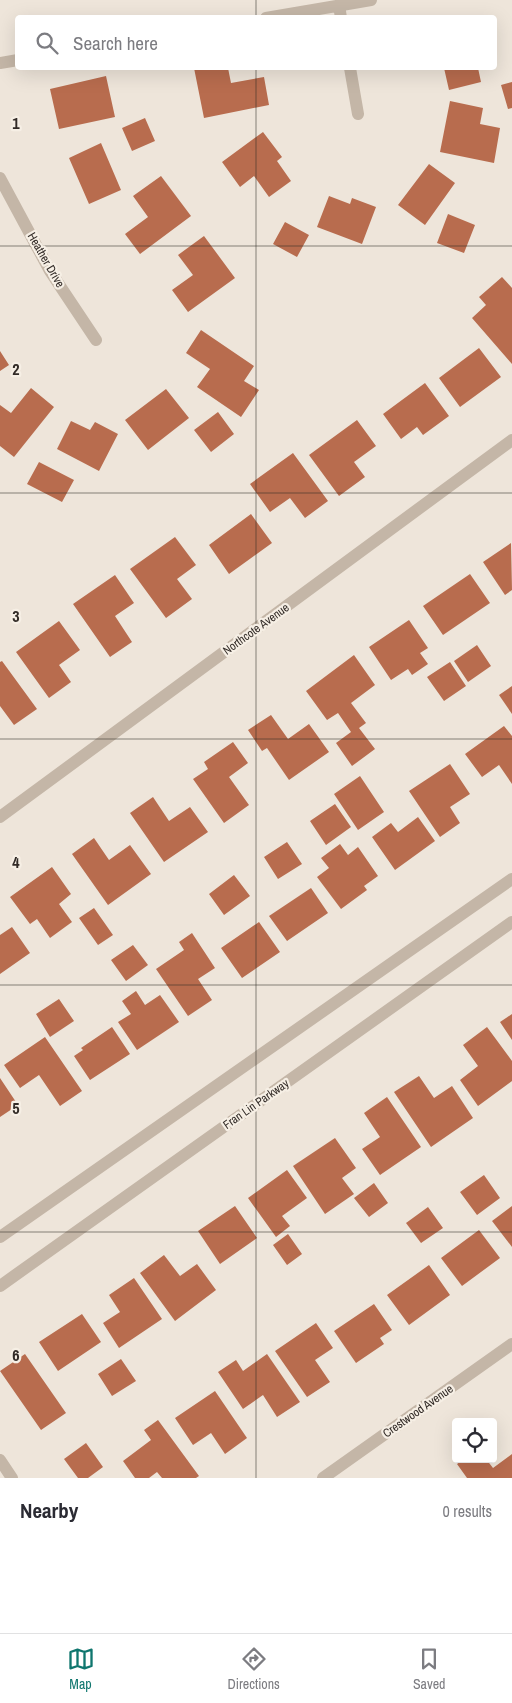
<!DOCTYPE html>
<style>
body{margin:0;font-family:"Archivo Narrow",sans-serif;background:#f7f7f7;color:#2b2b33}
.controls{position:absolute;right:15px;bottom:15px;display:grid;overflow:hidden;border-radius:5px;box-shadow:0 5px 20px #0002}
.controls button{width:45px;height:45px;display:grid;place-items:center;padding:0;border:0;border-bottom:1px solid #e1e1e2;background:#fff;color:#2b2b33;font:25px sans-serif}
.list{margin:0;padding:0;list-style:none}
h2{display:flex;justify-content:space-between;align-items:center;height:65px;margin:0;padding:0 20px;font-size:21px}
h2 small{font-size:16px;font-weight:400;color:#7c7c81}
.icon{flex:none;width:28px;height:28px;fill:none;stroke:currentColor;stroke-width:2;stroke-linecap:round;stroke-linejoin:round}
.map{position:relative;flex:none;width:512px;height:1478px;overflow:hidden}
.search{position:absolute;background:#fff;box-shadow:0 5px 20px #0002;left:15px;right:15px;top:15px;height:55px;display:flex;align-items:center;gap:12px;box-sizing:border-box;padding:0 18px;border-radius:5px;color:#7c7c81;font-size:19px}
.sheet{height:155px;background:#fff}
nav{display:flex;justify-content:space-around;align-items:center;box-sizing:border-box;height:70px;border-top:1px solid #e1e1e2;background:#fff;font-size:14px;color:#7c7c81}
nav a{display:grid;justify-items:center;gap:2px}
nav .on{color:#0f766e}
.map>svg:first-child{display:block}
.building{fill:#b86c4e}
.lines{fill:none;stroke-linecap:round;stroke-linejoin:round}
.minor{stroke:#c4b6a7;stroke-width:12}
.grid{fill:none;stroke:#322b27;stroke-width:1;stroke-opacity:0.55}
.labels{text-anchor:middle;stroke-width:4.5;stroke-linejoin:round;paint-order:stroke}
.street-label{font-size:12px;fill:#322b27;stroke:#f6efe5}
.grid-label{font-size:16px;text-anchor:middle;font-weight:bold;fill:#322b27;stroke:#f6efe5;stroke-width:4.5;stroke-linejoin:round;paint-order:stroke}
</style>
<div class="map">
<svg width="512" height="1478" viewBox="0 0 512 1478">
<rect width="100%" height="100%" fill="#eee5da"/>
<path class="building" d="M 194,68 L 228,68 L 231,83 L 264,77 L 269,105 L 204,118 Z
M 444,68 L 478,68 L 481,82 L 449,90 Z
M 106,76 L 115,117 L 59,129 L 50,89 Z
M 512,82 L 512,108 L 508,109 L 501,85 Z
M 450,101 L 483,108 L 480,124 L 500,128 L 494,163 L 440,152 Z
M 145,118 L 155,141 L 132,151 L 122,128 Z
M 263,132 L 282,157 L 277,161 L 291,181 L 269,197 L 254,176 L 240,187 L 222,162 Z
M 101,143 L 121,190 L 89,204 L 69,158 Z
M 429,164 L 455,183 L 425,225 L 398,205 Z
M 161,176 L 191,216 L 140,254 L 125,234 L 148,217 L 133,196 Z
M 329,196 L 350,204 L 352,198 L 376,207 L 362,244 L 317,227 Z
M 448,214 L 475,225 L 464,253 L 437,243 Z
M 285,222 L 309,235 L 297,257 L 273,244 Z
M 204,236 L 235,278 L 188,312 L 172,290 L 193,275 L 178,255 Z
M 502,277 L 512,288 L 512,364 L 472,318 L 486,305 L 479,297 Z
M 201,330 L 254,366 L 244,381 L 259,390 L 241,417 L 197,387 L 210,369 L 186,353 Z
M 479,348 L 501,377 L 460,407 L 439,378 Z
M 0,351 L 9,365 L 0,371 Z
M 425,383 L 449,416 L 423,435 L 417,427 L 401,439 L 383,414 Z
M 31,388 L 54,407 L 14,457 L 0,446 L 0,405 L 11,413 Z
M 166,389 L 189,418 L 148,450 L 125,420 Z
M 218,412 L 234,434 L 211,452 L 194,430 Z
M 357,420 L 376,446 L 354,462 L 365,477 L 339,496 L 309,455 Z
M 71,421 L 90,430 L 95,422 L 118,434 L 99,471 L 57,449 Z
M 293,453 L 328,501 L 305,518 L 290,498 L 270,512 L 250,484 Z
M 39,462 L 74,480 L 62,502 L 27,484 Z
M 251,514 L 272,543 L 229,574 L 209,545 Z
M 175,537 L 196,565 L 177,579 L 192,599 L 166,618 L 130,569 Z
M 511,543 L 512,590 L 505,595 L 483,562 Z
M 470,574 L 490,603 L 443,635 L 423,606 Z
M 115,575 L 134,603 L 115,616 L 132,642 L 110,657 L 73,604 Z
M 409,620 L 428,648 L 420,653 L 428,664 L 412,675 L 408,669 L 391,680 L 369,647 Z
M 59,621 L 80,650 L 59,665 L 71,682 L 49,698 L 16,652 Z
M 477,645 L 491,666 L 468,682 L 454,661 Z
M 354,655 L 375,685 L 351,703 L 366,723 L 359,728 L 375,749 L 352,766 L 336,743 L 351,732 L 338,713 L 327,720 L 306,691 Z
M 2,661 L 37,709 L 14,725 L 0,706 L 0,662 Z
M 450,662 L 466,686 L 444,701 L 427,677 Z
M 512,686 L 512,714 L 499,695 Z
M 271,715 L 288,739 L 309,724 L 329,752 L 289,780 L 267,748 L 262,751 L 248,730 Z
M 504,726 L 512,736 L 512,784 L 499,765 L 482,777 L 465,754 Z
M 233,742 L 248,763 L 229,777 L 249,805 L 224,823 L 193,779 L 208,769 L 204,762 Z
M 450,764 L 470,794 L 450,807 L 460,823 L 440,837 L 409,791 Z
M 360,776 L 384,812 L 358,830 L 334,794 Z
M 153,797 L 169,821 L 190,807 L 208,832 L 164,862 L 130,813 Z
M 335,804 L 351,827 L 326,845 L 310,821 Z
M 418,817 L 435,841 L 395,870 L 372,837 L 391,823 L 398,832 Z
M 94,838 L 109,860 L 130,845 L 151,874 L 108,905 L 72,854 Z
M 287,842 L 302,864 L 278,879 L 264,857 Z
M 340,844 L 348,855 L 358,847 L 378,876 L 364,886 L 367,890 L 341,909 L 317,877 L 329,868 L 321,858 Z
M 52,867 L 71,894 L 59,904 L 72,922 L 50,938 L 37,919 L 30,924 L 10,897 Z
M 234,875 L 250,896 L 224,915 L 209,894 Z
M 311,888 L 328,913 L 287,941 L 269,916 Z
M 94,908 L 113,935 L 98,945 L 79,918 Z
M 259,922 L 280,952 L 242,978 L 221,948 Z
M 12,927 L 30,953 L 0,974 L 0,935 Z
M 192,933 L 215,968 L 198,979 L 212,1000 L 188,1016 L 156,969 L 184,950 L 179,942 Z
M 133,945 L 148,965 L 126,981 L 111,960 Z
M 136,991 L 145,1005 L 160,995 L 179,1022 L 137,1050 L 118,1022 L 131,1014 L 122,1001 Z
M 59,999 L 74,1021 L 50,1037 L 36,1014 Z
M 512,1014 L 512,1040 L 500,1022 Z
M 112,1027 L 130,1054 L 90,1080 L 74,1056 L 83,1050 L 81,1048 Z
M 487,1027 L 512,1061 L 512,1081 L 478,1106 L 460,1080 L 478,1066 L 463,1045 Z
M 45,1037 L 82,1091 L 60,1106 L 39,1075 L 20,1088 L 4,1065 Z
M 419,1076 L 434,1098 L 452,1086 L 473,1118 L 431,1147 L 394,1092 Z
M 0,1078 L 18,1105 L 0,1117 Z
M 387,1097 L 421,1147 L 380,1175 L 362,1149 L 380,1137 L 364,1113 Z
M 335,1138 L 356,1168 L 342,1178 L 354,1194 L 325,1214 L 293,1166 Z
M 287,1170 L 307,1198 L 282,1216 L 290,1226 L 276,1237 L 248,1198 Z
M 484,1175 L 500,1198 L 477,1215 L 460,1192 Z
M 374,1183 L 388,1203 L 369,1217 L 354,1198 Z
M 235,1206 L 257,1238 L 220,1264 L 198,1231 Z
M 512,1206 L 512,1247 L 492,1221 Z
M 428,1207 L 443,1228 L 421,1243 L 406,1223 Z
M 479,1230 L 500,1258 L 462,1286 L 441,1258 Z
M 288,1234 L 302,1254 L 287,1265 L 273,1245 Z
M 164,1255 L 180,1276 L 197,1264 L 216,1290 L 175,1321 L 140,1273 Z
M 429,1265 L 450,1295 L 409,1325 L 387,1295 Z
M 134,1278 L 162,1319 L 119,1348 L 103,1323 L 120,1312 L 109,1295 Z
M 374,1304 L 392,1330 L 380,1338 L 384,1344 L 356,1363 L 334,1331 Z
M 82,1314 L 101,1342 L 58,1371 L 39,1342 Z
M 316,1323 L 333,1348 L 315,1360 L 330,1382 L 307,1397 L 275,1351 Z
M 25,1354 L 66,1413 L 41,1430 L 0,1371 Z
M 267,1354 L 300,1402 L 277,1417 L 263,1395 L 243,1409 L 218,1372 L 236,1360 L 243,1371 Z
M 121,1359 L 136,1381 L 112,1396 L 98,1374 Z
M 215,1391 L 247,1438 L 225,1454 L 211,1433 L 193,1445 L 175,1418 Z
M 158,1420 L 199,1476 L 196,1478 L 162,1478 L 157,1472 L 149,1478 L 135,1478 L 123,1461 L 151,1440 L 144,1430 Z
M 86,1443 L 103,1467 L 88,1478 L 78,1478 L 64,1459 Z
M 512,1454 L 512,1478 L 467,1478 L 457,1464 L 464,1459 L 486,1459 L 493,1468 Z"/>
<g class="lines">
<path class="minor" d="M 339,5 L 341,18
M 266,18 L 371,0
M 0,63 L 18,60
M 350,68 L 358,114
M 0,178 L 50,271 L 96,340
M 0,817 L 512,440
M 0,1237 L 512,879
M 0,1286 L 512,922
M 0,1460 L 12,1478
M 323,1478 L 512,1344"/>
</g>
<path class="grid" d="M 256,0 L 256,18M 256,68 L 256,1478M 0,246 L 512,246M 0,493 L 512,493M 0,739 L 512,739M 0,985 L 512,985M 0,1232 L 512,1232"/>
<g class="labels">
<g class="street-label">
<text transform="translate(46 260) rotate(60)" y="4">Heather Drive</text>
<text transform="translate(256 629) rotate(-36)" y="4">Northcote Avenue</text>
<text transform="translate(256 1104) rotate(-35)" y="4">Fran Lin Parkway</text>
<text transform="translate(418 1411) rotate(-35)" y="4">Crestwood Avenue</text>
</g>
</g>
<g class="grid-label">
<text x="16" y="129">1</text>
<text x="16" y="375">2</text>
<text x="16" y="622">3</text>
<text x="16" y="868">4</text>
<text x="16" y="1114">5</text>
<text x="16" y="1361">6</text>
</g>
</svg>
<div class="controls">
<button><svg class="icon" aria-label="locate" viewBox="0 0 24 24"><circle cx="12" cy="12" r="6"/><path d="M12 2v4M12 18v4M2 12h4M18 12h4"/></svg></button>
</div>
<div class="search"><svg class="icon" aria-label="search" viewBox="0 0 24 24"><circle cx="10" cy="10" r="6"/><path d="M15 15l6 6"/></svg>Search here</div>
</div>
<section class="sheet">
<h2>Nearby<small>0 results</small></h2>
<ul class="list">
</ul>
</section>
<nav>
<a class="on"><svg class="icon" aria-label="map" viewBox="0 0 24 24"><path d="M3 6l6-2 6 2 6-2v14l-6 2-6-2-6 2zM9 4v14M15 6v14"/></svg>Map</a>
<a><svg class="icon" aria-label="directions" viewBox="0 0 24 24"><path d="M12 3l9 9-9 9-9-9zM9 14v-3h6M13 9l2 2-2 2"/></svg>Directions</a>
<a><svg class="icon" aria-label="saved" viewBox="0 0 24 24"><path d="M7 4h10v16l-5-4-5 4z"/></svg>Saved</a>
</nav>
